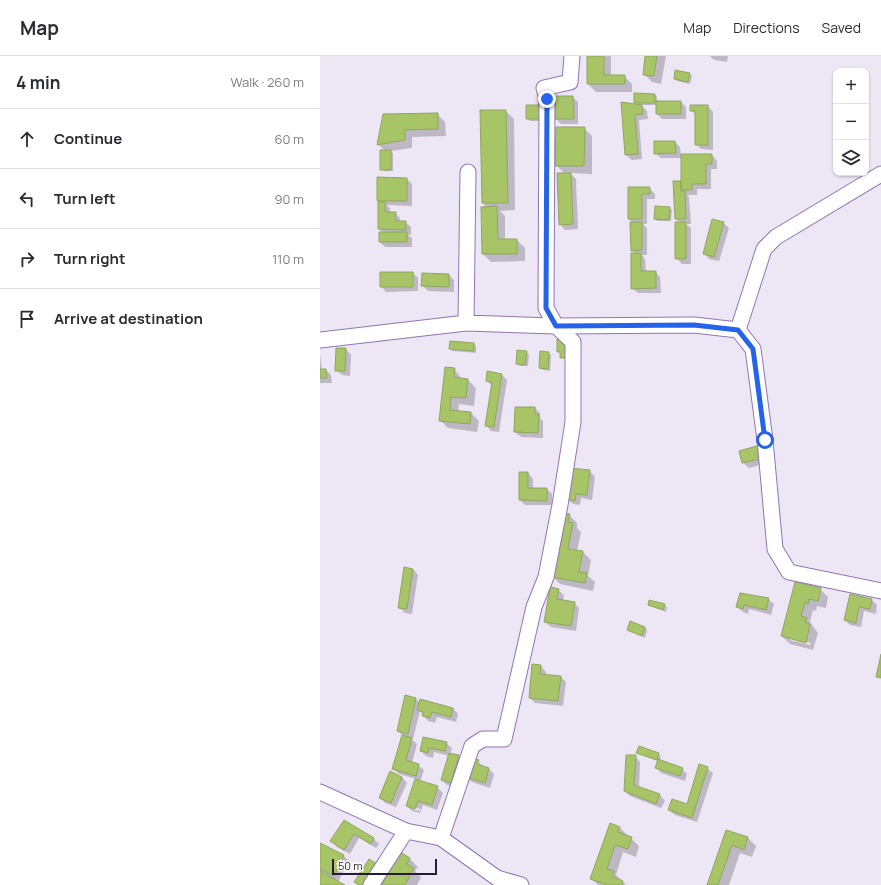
<!DOCTYPE html>
<meta charset="utf-8">
<style>
body{margin:0;font-family:Manrope,sans-serif;background:#f2f2f3;color:#2b2b33}
.controls{position:absolute;right:12px;top:12px;display:grid;overflow:hidden;border-radius:8px;box-shadow:0 1px 3px #0004}
.controls button{width:36px;height:36px;display:grid;place-items:center;padding:0;border:0;border-bottom:1px solid #e1e1e2;background:#fff;color:#2b2b33;font:20px sans-serif}
.scale{position:absolute;left:12px;bottom:10px;width:105px;box-sizing:border-box;padding-left:4px;border:2px solid #271b35;border-top:0;font-size:11px;line-height:14px;white-space:nowrap;color:#271b35;-webkit-text-stroke:3px #fff;paint-order:stroke}
.stop{position:absolute;width:12px;height:12px;margin:-9px;border:3px solid #2563eb;border-radius:50%;background:#fff}
.stop.end{background:#2563eb;border-color:#fff;box-shadow:0 1px 4px #0008}
.list{margin:0;padding:0;list-style:none}
h2{display:flex;justify-content:space-between;align-items:center;height:52px;margin:0;padding:0 16px;font-size:17px}
h2 small{font-size:13px;font-weight:400;color:#7c7c81}
.list li{display:grid;grid-template-columns:26px 1fr auto;gap:12px;align-items:center;box-sizing:border-box;height:60px;padding:0 16px;border-top:1px solid #e1e1e2}
.list b{display:block;font-size:15px;white-space:nowrap}
.list em{font-size:13px;font-style:normal;color:#7c7c81}
.icon{flex:none;width:22px;height:22px;fill:none;stroke:currentColor;stroke-width:2;stroke-linecap:round;stroke-linejoin:round}
.map{position:relative;flex:none;width:561px;height:829px;overflow:hidden}
header{display:flex;align-items:center;gap:24px;box-sizing:border-box;height:56px;padding:0 20px;background:#fff;border-bottom:1px solid #e1e1e2}
header strong{font-size:19px}
nav{display:flex;gap:22px;margin-inline-start:auto;font-size:14px}
main{display:flex}
aside{flex:1;background:#fff}
.map>svg:first-child{display:block}
.shadow{fill:#0003;fill-rule:evenodd}
.building{fill:#a7c467;stroke:#8fa65f}
.lines{fill:none;stroke-linecap:round;stroke-linejoin:round}
.street-casing{stroke:#9174b5;stroke-width:17}
.street{stroke:#fff;stroke-width:15}
.route{stroke:#2563eb;stroke-width:5}
</style>
<header>
<strong>Map</strong>
<nav><a>Map</a><a>Directions</a><a>Saved</a></nav>
</header>
<main>
<aside>
<h2>4 min<small>Walk · 260 m</small></h2>
<ul class="list">
<li><svg class="icon" aria-label="ahead" viewBox="0 0 24 24"><path d="M12 20V5M6 11l6-6 6 6"/></svg><div><b>Continue</b></div><em>60 m</em></li>
<li><svg class="icon" aria-label="left" viewBox="0 0 24 24"><path d="M17 20v-9H6M10 6l-5 5 5 5"/></svg><div><b>Turn left</b></div><em>90 m</em></li>
<li><svg class="icon" aria-label="right" viewBox="0 0 24 24"><path d="M7 20v-9h11M14 6l5 5-5 5"/></svg><div><b>Turn right</b></div><em>110 m</em></li>
<li><svg class="icon" aria-label="arrive" viewBox="0 0 24 24"><path d="M6 21V4h12l-3 4 3 4H6"/></svg><div><b>Arrive at destination</b></div></li>
</ul>
</aside>
<div class="map">
<svg width="561" height="829" viewBox="0 0 561 829">
<rect width="100%" height="100%" fill="#ede7f5"/>
<path class="shadow" d="M 268,0 L 291,0 L 291,20 L 304,20 L 312,28 L 312,36 L 276,36 L 268,28 Z
M 326,0 L 346,0 L 341,28 L 332,26 L 324,18 Z
M 390,0 L 408,0 L 407,6 L 394,4 Z
M 370,18 L 372,20 L 370,28 L 357,25 L 355,23 Z
M 335,39 L 337,41 L 337,46 L 361,46 L 366,51 L 366,63 L 342,63 L 337,58 L 337,49 L 321,49 L 327,55 L 328,63 L 319,64 L 322,103 L 312,104 L 306,99 L 303,47 L 318,49 L 315,46 Z
M 253,41 L 258,46 L 258,68 L 241,68 L 236,63 Z
M 207,50 L 221,65 L 210,65 L 207,62 Z
M 388,50 L 393,56 L 393,94 L 381,93 L 376,88 L 376,59 L 371,54 Z
M 186,55 L 194,63 L 195,154 L 180,155 L 185,160 L 185,184 L 197,184 L 205,192 L 205,205 L 171,206 L 163,198 L 167,152 L 163,147 Z
M 117,58 L 125,66 L 126,80 L 92,81 L 92,92 L 71,95 L 73,97 L 73,115 L 64,115 L 61,113 L 65,95 L 58,88 L 64,59 Z
M 264,72 L 272,80 L 272,118 L 250,117 L 256,123 L 258,173 L 245,174 L 240,168 L 245,118 L 236,109 Z
M 355,86 L 360,91 L 361,99 L 392,99 L 397,105 L 397,113 L 391,113 L 391,133 L 377,133 L 377,139 L 367,139 L 369,141 L 371,168 L 366,168 L 371,172 L 371,208 L 362,208 L 356,202 L 360,167 L 356,163 L 354,126 L 362,128 L 362,102 L 341,102 L 335,97 Z
M 58,122 L 87,123 L 92,128 L 92,150 L 67,149 L 70,152 L 70,157 L 75,157 L 80,162 L 80,166 L 85,166 L 91,171 L 91,179 L 88,179 L 92,182 L 92,191 L 65,191 L 60,186 L 60,177 L 63,177 L 59,173 L 61,147 L 58,144 Z
M 309,132 L 329,132 L 335,138 L 335,143 L 327,143 L 327,168 L 323,168 L 327,172 L 327,199 L 322,199 L 325,203 L 326,216 L 335,216 L 340,221 L 341,237 L 318,237 L 312,232 L 315,198 L 312,194 L 313,167 L 309,163 Z
M 350,152 L 352,154 L 351,165 L 337,165 L 335,162 Z
M 403,167 L 409,172 L 399,205 L 389,203 L 384,197 Z
M 93,217 L 98,222 L 98,235 L 66,236 L 61,230 Z
M 129,219 L 134,224 L 134,236 L 108,235 L 102,229 Z
M 154,288 L 156,290 L 156,297 L 132,295 L 130,292 Z
M 26,293 L 31,299 L 30,320 L 22,319 L 16,314 Z
M 206,296 L 209,298 L 208,310 L 200,310 L 197,307 Z
M 228,297 L 231,299 L 230,315 L 223,314 L 220,312 Z
M 0,298 L 2,314 L 6,314 L 11,319 L 12,327 L 0,327 Z
M 134,313 L 142,323 L 148,324 L 156,332 L 154,350 L 139,348 L 138,356 L 151,357 L 159,365 L 157,376 L 128,372 L 120,364 Z
M 182,319 L 187,324 L 179,376 L 171,375 L 166,369 L 172,330 L 167,325 Z
M 196,352 L 215,352 L 220,357 L 220,362 L 223,365 L 223,382 L 201,381 L 195,376 Z
M 420,395 L 448,407 L 429,412 L 423,407 Z
M 270,415 L 275,421 L 272,444 L 261,442 L 260,449 L 253,448 L 247,443 Z
M 208,417 L 213,423 L 213,433 L 227,433 L 232,438 L 232,449 L 205,449 L 200,444 Z
M 249,459 L 257,467 L 257,472 L 261,476 L 257,495 L 263,496 L 271,504 L 268,520 L 275,526 L 273,535 L 240,528 L 232,520 Z
M 93,513 L 98,519 L 92,558 L 85,557 L 79,551 Z
M 476,527 L 500,533 L 508,541 L 506,552 L 497,550 L 496,555 L 493,554 L 490,566 L 498,577 L 493,594 L 470,588 L 462,580 ZM 470,582 L 491,587 L 490,589 L 470,584 Z
M 238,534 L 244,539 L 243,545 L 254,547 L 259,552 L 256,575 L 231,571 L 225,566 Z
M 421,538 L 448,543 L 454,548 L 451,559 L 429,553 L 428,558 L 423,556 L 417,551 Z
M 530,540 L 552,544 L 557,549 L 556,558 L 544,555 L 541,571 L 530,569 L 525,564 Z
M 329,549 L 344,549 L 347,551 L 346,556 Z
M 325,571 L 327,574 L 325,582 L 308,574 Z
M 221,610 L 226,616 L 226,619 L 240,620 L 246,626 L 243,650 L 215,647 L 210,642 Z
M 86,640 L 96,643 L 100,647 L 133,652 L 138,658 L 136,666 L 117,661 L 115,667 L 108,665 L 100,655 L 93,683 L 90,682 L 97,688 L 92,707 L 98,709 L 104,714 L 100,726 L 117,731 L 123,737 L 117,754 L 103,749 L 100,757 L 92,755 L 87,750 L 96,723 L 79,718 L 73,713 L 83,680 L 78,675 ZM 92,751 L 100,753 L 100,755 L 92,753 Z
M 104,682 L 126,687 L 132,692 L 130,698 L 138,700 L 144,706 L 136,732 L 127,729 L 122,724 L 129,700 L 114,696 L 113,702 L 106,700 L 101,695 Z
M 318,696 L 339,698 L 341,701 L 339,705 L 362,713 L 367,718 L 365,725 L 341,717 L 336,711 L 338,705 Z
M 315,700 L 320,706 L 319,732 L 340,739 L 345,745 L 341,752 L 310,740 L 305,735 Z
M 158,705 L 163,711 L 169,713 L 174,718 L 170,732 L 152,726 L 147,721 Z
M 387,712 L 393,717 L 377,766 L 355,759 L 349,754 L 367,749 Z
M 82,721 L 87,727 L 76,751 L 65,747 L 60,741 Z
M 24,765 L 54,783 L 59,788 L 56,792 L 39,782 L 30,798 L 17,791 L 12,785 Z
M 300,772 L 319,790 L 316,801 L 303,796 L 296,819 L 306,829 L 278,829 L 272,823 Z
M 406,775 L 428,782 L 436,790 L 432,801 L 420,797 L 409,829 L 388,829 Z
M 0,788 L 24,800 L 29,805 L 18,826 L 23,829 L 0,829 Z
M 90,803 L 98,811 L 95,815 L 101,821 L 97,829 L 63,829 Z"/>
<path class="building" d="M 267,0 L 284,0 L 284,19 L 305,19 L 305,28 L 267,28 Z
M 325,0 L 337,0 L 334,20 L 323,19 Z
M 355,14 L 370,17 L 368,26 L 354,23 Z
M 314,37 L 335,38 L 335,47 L 314,47 Z
M 235,40 L 253,40 L 254,63 L 235,63 Z
M 336,45 L 361,45 L 361,58 L 336,58 Z
M 301,46 L 322,49 L 323,58 L 315,59 L 318,98 L 305,99 Z
M 206,49 L 220,49 L 220,63 L 206,63 Z
M 370,49 L 388,49 L 388,89 L 375,89 L 375,55 L 370,55 Z
M 160,54 L 186,54 L 188,147 L 162,147 Z
M 118,57 L 118,73 L 85,74 L 85,84 L 57,89 L 63,58 Z
M 236,71 L 265,71 L 264,110 L 235,110 Z
M 334,85 L 355,85 L 356,97 L 334,98 Z
M 60,94 L 71,94 L 71,114 L 60,114 Z
M 361,98 L 392,98 L 392,108 L 386,108 L 386,128 L 372,128 L 372,134 L 361,134 Z
M 237,117 L 251,117 L 253,168 L 239,169 Z
M 57,121 L 87,122 L 87,145 L 57,145 Z
M 353,125 L 361,125 L 361,135 L 365,135 L 366,163 L 355,163 Z
M 308,131 L 330,131 L 330,138 L 322,138 L 322,163 L 308,163 Z
M 58,146 L 65,146 L 65,156 L 76,156 L 75,165 L 86,165 L 86,174 L 58,173 Z
M 177,150 L 178,183 L 197,183 L 197,198 L 162,198 L 161,151 Z
M 335,150 L 350,151 L 349,164 L 334,163 Z
M 392,163 L 404,166 L 394,201 L 383,198 Z
M 310,166 L 322,166 L 322,194 L 311,195 Z
M 355,166 L 366,166 L 366,203 L 355,203 Z
M 59,176 L 87,176 L 87,186 L 59,186 Z
M 311,197 L 321,197 L 321,215 L 336,215 L 336,232 L 311,233 Z
M 60,216 L 93,216 L 93,231 L 60,231 Z
M 102,217 L 129,218 L 129,231 L 101,230 Z
M 237,283 L 248,283 L 248,302 L 240,302 L 240,296 L 237,296 Z
M 130,285 L 154,287 L 154,295 L 129,293 Z
M 16,292 L 26,292 L 25,315 L 15,315 Z
M 197,294 L 207,295 L 205,309 L 196,308 Z
M 220,295 L 229,296 L 228,313 L 219,312 Z
M 125,311 L 135,312 L 134,321 L 148,323 L 146,342 L 131,341 L 130,354 L 151,356 L 150,368 L 119,365 Z
M 0,313 L 6,313 L 7,322 L 0,322 Z
M 167,315 L 182,318 L 174,371 L 165,370 L 172,326 L 166,325 Z
M 195,351 L 215,351 L 215,358 L 219,358 L 218,377 L 194,376 Z
M 440,389 L 444,402 L 422,407 L 419,395 Z
M 250,412 L 270,414 L 267,439 L 256,438 L 255,445 L 246,443 Z
M 199,416 L 208,416 L 208,432 L 227,432 L 227,445 L 199,444 Z
M 243,457 L 250,458 L 248,466 L 253,467 L 248,493 L 263,495 L 259,516 L 267,517 L 265,527 L 231,521 Z
M 84,511 L 93,513 L 87,553 L 78,552 Z
M 475,526 L 501,532 L 498,545 L 489,543 L 488,548 L 485,547 L 481,560 L 487,562 L 485,566 L 490,568 L 486,587 L 461,580 Z
M 230,531 L 239,533 L 237,543 L 255,546 L 251,570 L 224,566 Z
M 420,537 L 449,542 L 446,554 L 424,549 L 423,553 L 416,551 Z
M 530,538 L 552,543 L 550,553 L 539,551 L 536,567 L 524,564 Z
M 329,544 L 345,548 L 343,554 L 328,549 Z
M 310,565 L 325,571 L 322,580 L 307,574 Z
M 561,598 L 561,622 L 556,621 Z
M 212,608 L 221,609 L 220,618 L 241,620 L 238,645 L 209,642 Z
M 85,639 L 96,642 L 88,678 L 77,675 Z
M 100,643 L 133,652 L 131,661 L 112,656 L 110,662 L 102,660 L 103,656 L 97,654 Z
M 82,679 L 92,682 L 86,704 L 99,708 L 96,720 L 72,713 Z
M 103,681 L 127,686 L 125,695 L 109,692 L 108,697 L 100,695 Z
M 319,690 L 339,697 L 337,704 L 316,697 Z
M 129,697 L 139,699 L 131,727 L 121,724 Z
M 306,699 L 316,699 L 314,729 L 340,738 L 336,748 L 304,735 Z
M 152,702 L 159,704 L 157,708 L 169,712 L 165,727 L 146,721 Z
M 338,703 L 363,712 L 360,720 L 335,712 Z
M 379,708 L 388,711 L 372,762 L 348,754 L 352,743 L 367,748 Z
M 70,715 L 82,721 L 71,747 L 59,742 Z
M 95,723 L 118,730 L 112,749 L 98,745 L 95,753 L 86,750 Z
M 24,764 L 54,782 L 51,788 L 34,778 L 24,794 L 10,785 Z
M 290,767 L 300,771 L 298,776 L 312,781 L 308,793 L 295,789 L 287,813 L 294,815 L 292,820 L 303,825 L 302,829 L 287,829 L 270,823 Z
M 406,774 L 428,781 L 424,794 L 412,789 L 398,829 L 387,829 Z
M 0,787 L 24,799 L 14,820 L 0,813 Z
M 80,796 L 90,802 L 87,808 L 94,812 L 85,829 L 62,829 Z
M 49,803 L 57,808 L 44,829 L 39,829 L 34,826 Z
M 0,815 L 25,829 L 0,829 Z"/>
<g class="lines">
<defs>
<path id="street" d="M 146,267 L 148,116
M 418,274 L 444,193 L 456,181 L 561,118
M 0,284 L 146,267 L 236,270 L 374,269 L 418,274 L 433,293 L 445,384 L 455,493 L 469,516 L 561,535
M 0,736 L 86,775 L 121,782 L 177,822 L 201,829
M 121,782 L 152,690 L 163,683 L 184,683 L 214,551 L 226,521 L 240,449 L 253,366 L 253,286 L 236,270 L 226,252 L 227,43 L 224,32 L 250,26 L 252,0
M 51,829 L 86,775"/>
</defs>
<use href="#street" class="street-casing"/>
<use href="#street" class="street"/>
</g>
<g class="lines">
<path class="route" d="M 227,43 L 226,252 L 236,270 L 374,269 L 418,274 L 433,293 L 445,384"/>
</g>
</svg>
<div class="controls">
<button>+</button>
<button>−</button>
<button><svg class="icon" aria-label="layers" viewBox="0 0 24 24"><path d="M12 4l9 5-9 5-9-5zM3 14l9 5 9-5"/></svg></button>
</div>
<div class="scale">50 m</div>
<div class="stop" style="left:445px;top:384px"></div>
<div class="stop end" style="left:227px;top:43px"></div>
</div>
</main>
